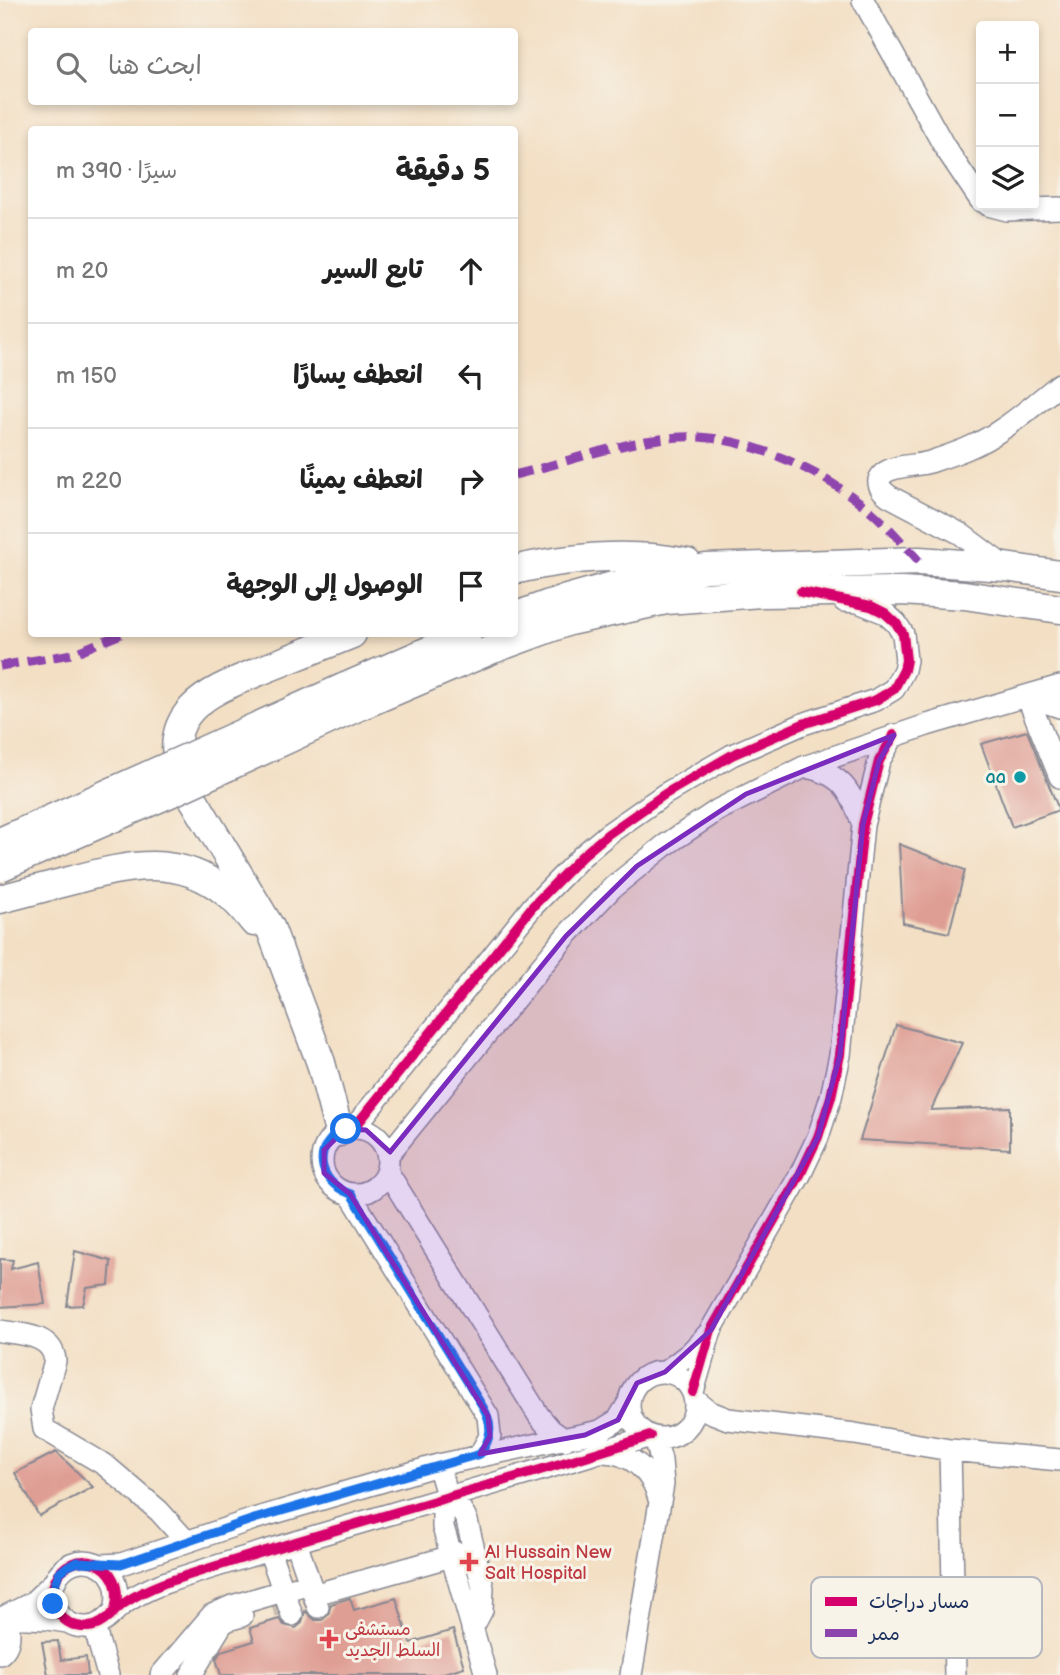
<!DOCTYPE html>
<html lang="ar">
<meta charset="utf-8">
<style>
body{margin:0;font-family:"Balsamiq Sans","Playpen Sans Arabic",sans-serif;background:#f6f6f6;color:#222;direction:rtl}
.controls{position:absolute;right:21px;top:21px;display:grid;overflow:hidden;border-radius:7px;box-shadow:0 4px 10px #0003}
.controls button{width:63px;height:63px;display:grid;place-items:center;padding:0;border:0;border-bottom:2px solid #e0e0e0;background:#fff;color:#222;font:35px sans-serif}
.stop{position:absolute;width:21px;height:21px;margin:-16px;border:5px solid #1a73e8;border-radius:50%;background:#fff}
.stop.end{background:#1a73e8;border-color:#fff;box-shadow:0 2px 7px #0008}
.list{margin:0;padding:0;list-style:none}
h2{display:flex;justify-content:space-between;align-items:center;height:91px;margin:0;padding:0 28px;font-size:30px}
h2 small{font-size:23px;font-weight:400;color:#767676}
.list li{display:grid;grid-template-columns:46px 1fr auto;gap:21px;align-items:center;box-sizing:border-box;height:105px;padding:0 28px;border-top:2px solid #e0e0e0}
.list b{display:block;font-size:26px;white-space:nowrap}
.list em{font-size:23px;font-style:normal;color:#767676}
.icon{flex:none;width:38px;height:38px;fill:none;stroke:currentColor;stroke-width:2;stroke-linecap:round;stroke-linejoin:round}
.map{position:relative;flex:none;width:1060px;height:1675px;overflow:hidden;direction:ltr}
.search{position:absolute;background:#fff;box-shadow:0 4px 10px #0003;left:28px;top:28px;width:490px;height:77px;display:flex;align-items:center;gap:18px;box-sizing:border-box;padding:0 24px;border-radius:7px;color:#767676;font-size:26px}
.panel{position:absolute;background:#fff;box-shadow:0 4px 10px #0003;left:28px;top:126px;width:490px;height:511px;border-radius:7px;direction:rtl}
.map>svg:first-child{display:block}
.building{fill:#df9e94}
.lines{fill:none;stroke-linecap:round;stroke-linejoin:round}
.minor-tunnel{stroke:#c8bcb0;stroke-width:21;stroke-dasharray:21 10;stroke-linecap:butt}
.minor-casing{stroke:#878791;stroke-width:24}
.major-casing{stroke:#878791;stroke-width:31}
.minor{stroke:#fff;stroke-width:21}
.major{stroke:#fff;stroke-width:28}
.major-bridge-casing{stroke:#878791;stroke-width:31;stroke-linecap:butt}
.major-bridge{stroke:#fff;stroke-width:28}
.quiet{stroke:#8e44ad;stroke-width:9;stroke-dasharray:18 9;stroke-linecap:butt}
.cycleway-casing{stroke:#f7f3e8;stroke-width:15}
.cycleway{stroke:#d6006c;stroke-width:10}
.route{stroke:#1a73e8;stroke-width:9}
.marked{fill:#7b2cbf;fill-opacity:0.2;stroke:#7b2cbf;stroke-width:5;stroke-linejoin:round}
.culture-dot{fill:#0f9aa8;stroke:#f7f3e8;stroke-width:2.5}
.health-dot{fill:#e0444e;stroke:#f7f3e8;stroke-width:2.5}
.labels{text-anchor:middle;stroke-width:6;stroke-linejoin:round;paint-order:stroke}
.culture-label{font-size:18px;fill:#0d838f;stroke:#f7f3e8;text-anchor:end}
.health-label{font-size:18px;fill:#be3a42;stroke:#f7f3e8;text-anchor:start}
.key{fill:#f7f3e8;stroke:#b5b8bf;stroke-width:2}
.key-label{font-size:19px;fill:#1b2f5e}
</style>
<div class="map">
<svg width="1060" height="1675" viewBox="0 0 1060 1675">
<rect width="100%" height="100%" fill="#f7f3e8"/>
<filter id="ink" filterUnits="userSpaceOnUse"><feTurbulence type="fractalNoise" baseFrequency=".0143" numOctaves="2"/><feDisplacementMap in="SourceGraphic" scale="14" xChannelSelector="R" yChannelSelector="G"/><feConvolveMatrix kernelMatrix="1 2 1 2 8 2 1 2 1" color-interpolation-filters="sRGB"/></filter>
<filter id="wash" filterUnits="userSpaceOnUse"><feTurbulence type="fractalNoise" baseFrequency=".00686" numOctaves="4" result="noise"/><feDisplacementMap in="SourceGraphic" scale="28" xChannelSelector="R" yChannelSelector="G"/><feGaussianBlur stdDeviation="1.57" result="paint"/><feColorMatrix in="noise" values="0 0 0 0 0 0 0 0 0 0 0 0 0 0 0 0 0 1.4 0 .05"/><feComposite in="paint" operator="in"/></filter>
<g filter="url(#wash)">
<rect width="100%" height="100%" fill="#f3dfc4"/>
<g id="blocks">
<path class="building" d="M 1027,731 L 1059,810 L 1012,827 L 981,744 Z
M 899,844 L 965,870 L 949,933 L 903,923 Z
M 896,1025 L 962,1043 L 931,1110 L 1010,1107 L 1010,1149 L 860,1140 Z
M 75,1251 L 111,1261 L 109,1285 L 87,1288 L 83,1305 L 67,1306 Z
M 0,1259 L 13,1260 L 11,1269 L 38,1262 L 45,1304 L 0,1307 Z
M 56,1452 L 93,1487 L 39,1516 L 15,1473 Z
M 350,1598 L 354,1610 L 396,1598 L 410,1643 L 453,1630 L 464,1667 L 437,1675 L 221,1675 L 216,1659 L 221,1651 L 254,1641 L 250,1628 L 279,1619 L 284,1625 L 296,1628 L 302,1623 L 305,1611 L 315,1620 L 322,1620 L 328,1615 L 331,1604 Z
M 58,1641 L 61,1660 L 86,1657 L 88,1675 L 48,1675 L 42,1642 Z"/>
</g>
</g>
<g filter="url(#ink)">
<use href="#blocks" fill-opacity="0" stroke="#878791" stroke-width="2"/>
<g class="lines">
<path class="minor-tunnel" d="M 272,1607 L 323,1592"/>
<defs>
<path id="minor" d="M 863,0 L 944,146 L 981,201
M 988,205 L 1007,210 L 1060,208
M 1005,567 L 961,534 L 889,496 C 882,491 874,483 883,474 C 893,465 917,466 930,462 C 942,458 954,454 966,449 C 1002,434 1030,408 1060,384
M 1027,696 L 1060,777
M 1027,696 L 1060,707
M 804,767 C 842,773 851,791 863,825
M 354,1128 L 533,906 L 582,856 L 608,834 L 665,794 L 732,755 L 803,724 L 876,700 L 894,689 L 904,670 L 906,660 L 903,634 L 896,623 L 885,613 L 858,602 L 844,601
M322 1161a33 33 0 1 1 66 0a33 33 0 1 1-66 0Z
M 388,1155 L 566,936 L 612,888 L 664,846 L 718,810 L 804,767 L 927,725 L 1060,686
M 387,1171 L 539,1416 L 551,1430 L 565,1440
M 350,1194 L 488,1416 L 490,1436 L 480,1454
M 0,1331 C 20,1334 53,1334 55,1361 L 41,1409 L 44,1429 L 105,1465 L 159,1511 L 186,1541
M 665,1372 L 690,1353 L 708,1334
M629 1405a33 33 0 1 1 66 0a33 33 0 1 1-66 0Z
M 693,1392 L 711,1330 L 800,1175 L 818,1137 L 831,1097 L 840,1055 L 863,825 L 879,761 L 894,735
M 695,1400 L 710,1412 L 728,1419 L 855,1434 L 950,1450 L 1060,1460
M 950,1450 L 955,1675
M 603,1452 C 631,1452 653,1473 659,1499
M 438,1465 L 448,1498 L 460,1508 L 467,1521 L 483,1588 L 482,1610 L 472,1629
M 448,1498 L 443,1512 L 443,1527 L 486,1675
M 296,1542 L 318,1607
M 269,1550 L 292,1615
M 100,1565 L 121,1564 L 254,1519 L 438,1465 L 600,1431 L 618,1420 L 629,1402
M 323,1592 L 466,1552
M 115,1610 C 128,1561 71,1544 55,1581 C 45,1603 63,1629 88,1627 C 105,1626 113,1610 126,1602 C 138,1594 151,1588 164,1583 C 325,1530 489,1488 650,1436
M 8,1617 L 47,1619 L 67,1622
M 0,1619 L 32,1603 L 54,1582
M 94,1626 L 108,1675
M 0,1654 C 12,1644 9,1632 8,1617
M 161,1675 L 212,1615 L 232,1606 L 310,1583
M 191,1675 L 222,1624 L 228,1620 L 242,1616
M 631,1675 L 663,1484 L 661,1460 L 655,1438"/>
<path id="major" d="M 514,570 C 570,557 631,552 687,563
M 514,617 L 549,604 L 613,586 L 706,568 L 919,561 L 1005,567 L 1060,575
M 343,688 L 467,634
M 355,708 L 493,649 L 569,621 L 666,600 L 761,593 L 902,591 L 964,595 L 1060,609
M 0,899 C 24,893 49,886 73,880 C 128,865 180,853 228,894 C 238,902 246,912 254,922
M 339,1132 L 321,1063 L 270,927 L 182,780 C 158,708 212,691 267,668 C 295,657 324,645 352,634"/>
</defs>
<use href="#minor" class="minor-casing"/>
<use href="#major" class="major-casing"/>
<use href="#minor" class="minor"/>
<use href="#major" class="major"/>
<defs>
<path id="major-bridge" d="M 0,842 L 343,688
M 0,867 L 168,794 L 355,708"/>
</defs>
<use href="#major-bridge" class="major-bridge-casing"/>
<use href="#major-bridge" class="major-bridge"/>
<path class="quiet" d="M 514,475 C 569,462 624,440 681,437 C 741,433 821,470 867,508 C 886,523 902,543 919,561
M 0,666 L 72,654 L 121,634"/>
<defs>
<path id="cycleway" d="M 354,1128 L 533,906 L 582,856 L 608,834 L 665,794 L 732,755 L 803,724 L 876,700 L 894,689 L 904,670 L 906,660 L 903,634 L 896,623 L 885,613 L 871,606 L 801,592
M 693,1392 L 711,1330 L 800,1175 L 818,1137 L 831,1097 L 840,1055 L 863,825 L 879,761 L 894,735
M 115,1610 C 128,1561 71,1544 55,1581 C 45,1603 63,1629 88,1627 C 105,1626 113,1610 126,1602 C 138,1594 151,1588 164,1583 C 325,1530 489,1488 650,1436"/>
</defs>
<use href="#cycleway" class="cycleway-casing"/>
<use href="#cycleway" class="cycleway"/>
</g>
</g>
<g class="lines" filter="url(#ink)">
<path class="route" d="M 53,1604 L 52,1593 L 59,1573 L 68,1566 L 78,1562 L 121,1564 L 254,1519 L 480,1454 C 492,1438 493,1424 483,1407 L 351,1194 C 316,1182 311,1144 346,1129"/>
</g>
<path class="marked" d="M 894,735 L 879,761 L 863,825 L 840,1055 L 818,1137 L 711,1330 L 665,1372 L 637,1383 L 618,1420 L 585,1435 L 480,1454 L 490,1436 L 488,1416 L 350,1194 L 324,1173 L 324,1150 L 346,1129 L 366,1130 L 390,1152 L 566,936 L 637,866 L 746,794 Z"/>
<circle class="culture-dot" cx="1020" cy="777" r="7"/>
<g class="health-dot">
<path d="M465.5 1551.5h7v7h7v7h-7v7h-7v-7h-7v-7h7z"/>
<path d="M325.5 1628.5h7v7h7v7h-7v7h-7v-7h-7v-7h7z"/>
</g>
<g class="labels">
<g class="culture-label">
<text x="1006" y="783">aa</text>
</g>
<g class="health-label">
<text x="485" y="1558">Al Hussain New<tspan x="485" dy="21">Salt Hospital</tspan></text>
<text x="345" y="1635">مستشفى<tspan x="345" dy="21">السلط الجديد</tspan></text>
</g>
</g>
<rect x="811" y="1577" width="231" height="81" rx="10" class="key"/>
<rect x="825" y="1597" width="32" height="9" fill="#d6006c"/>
<rect x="825" y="1629" width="32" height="8" fill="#8e44ad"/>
<g class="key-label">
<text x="869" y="1608">مسار دراجات</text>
<text x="869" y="1640">ممر</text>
</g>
</svg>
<div class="controls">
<button>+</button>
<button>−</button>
<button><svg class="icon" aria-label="layers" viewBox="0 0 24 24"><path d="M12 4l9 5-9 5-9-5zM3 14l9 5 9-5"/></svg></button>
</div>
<div class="stop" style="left:346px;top:1129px"></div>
<div class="stop end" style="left:53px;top:1604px"></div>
<div class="search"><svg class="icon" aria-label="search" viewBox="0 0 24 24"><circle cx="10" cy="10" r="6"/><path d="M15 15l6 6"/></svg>ابحث هنا</div>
<section class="panel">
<h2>5 دقيقة<small>سيرًا · 390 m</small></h2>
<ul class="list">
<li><svg class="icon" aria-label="ahead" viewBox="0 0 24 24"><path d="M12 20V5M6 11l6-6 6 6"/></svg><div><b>تابع السير</b></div><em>20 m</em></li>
<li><svg class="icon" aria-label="left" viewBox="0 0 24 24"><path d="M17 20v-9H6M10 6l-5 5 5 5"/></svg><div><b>انعطف يسارًا</b></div><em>150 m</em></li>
<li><svg class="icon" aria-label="right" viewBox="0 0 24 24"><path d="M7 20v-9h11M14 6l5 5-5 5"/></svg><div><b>انعطف يمينًا</b></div><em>220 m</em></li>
<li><svg class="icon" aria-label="arrive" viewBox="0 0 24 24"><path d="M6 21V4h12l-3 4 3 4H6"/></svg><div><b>الوصول إلى الوجهة</b></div></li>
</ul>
</section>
</div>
